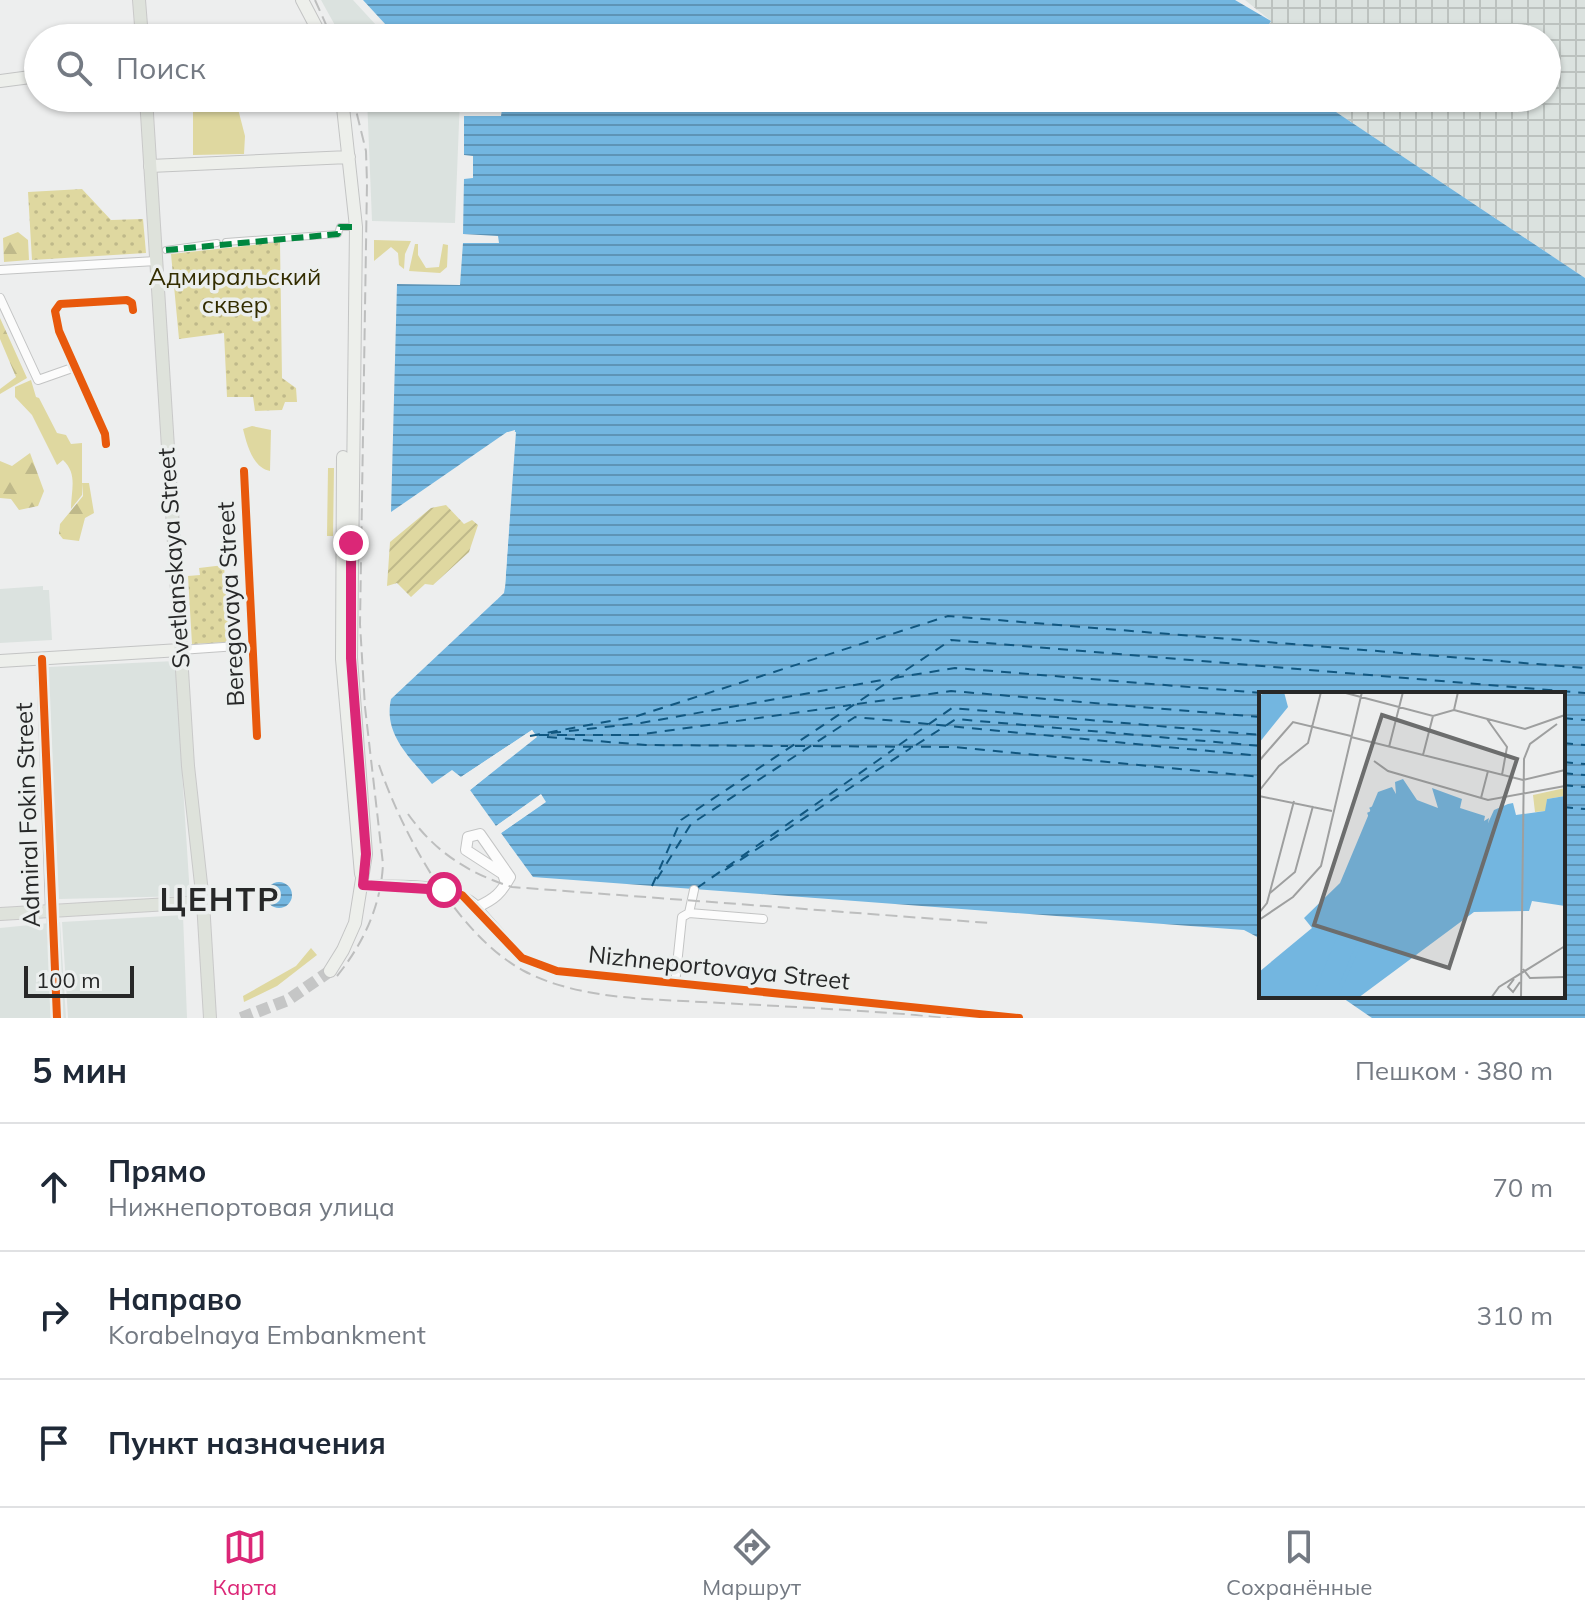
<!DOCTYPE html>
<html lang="ru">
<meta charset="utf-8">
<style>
body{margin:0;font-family:Mulish,sans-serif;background:#f2f2f3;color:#1f2937}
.scale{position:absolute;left:24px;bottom:20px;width:110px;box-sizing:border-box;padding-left:8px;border:4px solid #272828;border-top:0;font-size:22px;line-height:28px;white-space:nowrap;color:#272828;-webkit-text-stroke:6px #ecefee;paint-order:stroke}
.stop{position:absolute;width:24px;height:24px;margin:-18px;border:6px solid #db2777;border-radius:50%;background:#fff}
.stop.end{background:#db2777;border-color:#fff;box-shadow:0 2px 8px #0008}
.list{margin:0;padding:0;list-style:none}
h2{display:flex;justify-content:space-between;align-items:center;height:104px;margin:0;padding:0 32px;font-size:34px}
h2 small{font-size:26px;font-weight:400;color:#747a83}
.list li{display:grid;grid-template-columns:52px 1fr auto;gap:24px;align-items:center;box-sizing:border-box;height:128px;padding:0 32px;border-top:2px solid #e0e1e3}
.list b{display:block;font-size:30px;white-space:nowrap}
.list p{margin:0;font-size:26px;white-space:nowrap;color:#747a83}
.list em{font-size:26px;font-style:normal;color:#747a83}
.icon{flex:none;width:44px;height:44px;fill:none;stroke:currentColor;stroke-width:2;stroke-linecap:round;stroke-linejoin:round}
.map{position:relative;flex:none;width:1585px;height:1018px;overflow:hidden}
.search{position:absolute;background:#fff;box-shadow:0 2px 6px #0004;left:24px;right:24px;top:24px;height:88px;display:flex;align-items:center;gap:20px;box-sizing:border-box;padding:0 28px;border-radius:44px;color:#747a83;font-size:30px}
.sheet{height:488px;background:#fff}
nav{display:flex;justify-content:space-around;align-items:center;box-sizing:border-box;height:112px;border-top:2px solid #e0e1e3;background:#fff;font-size:22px;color:#747a83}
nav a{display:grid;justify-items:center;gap:4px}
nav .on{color:#db2777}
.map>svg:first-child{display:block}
.built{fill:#dbe2df}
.industrial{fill:url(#industrial-grid)}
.grass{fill:#dfd8a0}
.forest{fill:url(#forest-firs)}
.park{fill:url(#park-dots)}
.garden{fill:url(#garden-furrows)}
.water{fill:url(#water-rules)}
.pier{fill:#edeeee}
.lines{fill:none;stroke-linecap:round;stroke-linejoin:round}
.ferry{stroke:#115780;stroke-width:2;stroke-dasharray:10 8;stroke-linecap:butt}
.secondary-tunnel{stroke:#c5c6c6;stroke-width:12;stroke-dasharray:12 6;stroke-linecap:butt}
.pedestrian-casing{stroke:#c3c4c4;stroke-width:8}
.minor-casing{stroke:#c3c4c4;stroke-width:10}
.tertiary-casing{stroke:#c3c4c4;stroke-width:12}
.secondary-casing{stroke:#c3c4c4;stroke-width:14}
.primary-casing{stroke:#c9c9c9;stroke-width:14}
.pedestrian{stroke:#fcfcfc;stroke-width:6}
.minor{stroke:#fcfcfc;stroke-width:8}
.tertiary{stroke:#fcfcfc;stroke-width:10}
.secondary{stroke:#edefeb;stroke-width:12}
.primary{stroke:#dee2db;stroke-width:12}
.rail{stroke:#bdbebe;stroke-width:2;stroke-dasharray:12 6;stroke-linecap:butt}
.quiet{stroke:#00873e;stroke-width:6;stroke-dasharray:12 6;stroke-linecap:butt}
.cycleway-casing{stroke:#ecefee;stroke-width:13}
.cycleway{stroke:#e8590c;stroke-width:8}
.route{stroke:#db2777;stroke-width:10}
.labels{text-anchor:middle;stroke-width:7;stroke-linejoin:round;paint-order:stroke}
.park-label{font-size:24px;fill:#332d00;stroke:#ecefee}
.street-label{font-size:24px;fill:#272828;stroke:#ecefee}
.district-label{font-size:32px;font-weight:bold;letter-spacing:2px;fill:#272828;stroke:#ecefee}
.inset-river{fill:none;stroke:#73b6e0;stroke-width:4}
.inset-road{fill:none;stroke:#9e9f9f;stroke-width:2}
.view{fill:#6c6d6d;fill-opacity:0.15;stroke:#6c6d6d;stroke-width:4}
.inset-edge{fill:none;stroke:#272828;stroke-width:4}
</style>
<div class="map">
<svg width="1585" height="1018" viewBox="0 0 1585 1018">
<defs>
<pattern id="industrial-grid" width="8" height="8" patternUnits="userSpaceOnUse" patternTransform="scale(2)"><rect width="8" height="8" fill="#dbe2df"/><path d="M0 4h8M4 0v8" fill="none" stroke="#bcc2bf"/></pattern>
<pattern id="forest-firs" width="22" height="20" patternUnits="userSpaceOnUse" patternTransform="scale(2)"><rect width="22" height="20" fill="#dfd8a0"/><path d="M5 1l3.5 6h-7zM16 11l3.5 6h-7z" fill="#bfb98a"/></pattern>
<pattern id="park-dots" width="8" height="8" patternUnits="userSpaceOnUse" patternTransform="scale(2)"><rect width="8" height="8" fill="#dfd8a0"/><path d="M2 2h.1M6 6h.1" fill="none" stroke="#bfb98a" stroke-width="1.8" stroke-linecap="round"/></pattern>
<pattern id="garden-furrows" width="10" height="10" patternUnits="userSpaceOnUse" patternTransform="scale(2)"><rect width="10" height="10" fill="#dfd8a0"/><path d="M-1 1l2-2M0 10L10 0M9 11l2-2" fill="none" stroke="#bfb98a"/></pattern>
<pattern id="water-rules" width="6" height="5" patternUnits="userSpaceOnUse" patternTransform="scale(2)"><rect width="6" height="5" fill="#73b6e0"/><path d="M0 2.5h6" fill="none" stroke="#5e94b6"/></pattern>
</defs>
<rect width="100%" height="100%" fill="#edeeee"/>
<path class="built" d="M 321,0 L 353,0 L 388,38 L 342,38 Z
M 367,98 L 460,98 L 455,223 L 372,221 Z
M 43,586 L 43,590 L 49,590 L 52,640 L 0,643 L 0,589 Z
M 175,661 L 190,896 L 59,899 L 48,667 Z
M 183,915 L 187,1018 L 68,1018 L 62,922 Z
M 60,922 L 66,1018 L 0,1018 L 0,928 Z"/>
<path class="industrial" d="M 1245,0 L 1585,0 L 1585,278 L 1315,98 L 1547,98 L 1547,38 L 1260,38 L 1271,21 Z"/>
<path class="grass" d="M 237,105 L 245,136 L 244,154 L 193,155 L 193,111 Z
M 374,240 L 411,241 L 405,254 L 404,269 L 399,265 L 398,253 L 391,247 L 374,261 Z
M 415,244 L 418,244 L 418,255 L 426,268 L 439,267 L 443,244 L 448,245 L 447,267 L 440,273 L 409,271 Z
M 31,380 L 36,397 L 39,398 L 57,433 L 66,435 L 71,444 L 82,443 L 82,495 L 71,509 C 71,490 78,474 63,460 L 57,465 L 32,415 L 15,397 L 15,387 Z
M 252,426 L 271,430 L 270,471 C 253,468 247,445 243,429 Z
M 328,468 L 334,468 L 333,536 L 327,536 Z
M 311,948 L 317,955 L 277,986 L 244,1002 L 243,996 L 296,966 Z"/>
<path class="forest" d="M 18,232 L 28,240 L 29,260 L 4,262 L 3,238 Z
M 0,318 L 27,378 L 0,394 L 0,389 L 16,377 L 0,339 Z
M 30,453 L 44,491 L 38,506 L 19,510 L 11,499 L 0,498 L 0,461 L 12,466 Z
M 82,483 L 89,483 L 94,513 L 85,518 L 79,541 L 63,539 L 59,534 L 60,524 L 83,496 Z"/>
<path class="park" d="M 82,189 L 111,220 L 143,219 L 146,253 L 32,260 L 28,192 Z
M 280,242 L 282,378 L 296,388 L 297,402 L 285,402 L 282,410 L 255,411 L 253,397 L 227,397 L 224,333 L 179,339 L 171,254 Z
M 224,565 L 229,642 L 192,644 L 188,576 L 200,575 L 199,568 Z"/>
<path class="garden" d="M 446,505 L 464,524 L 472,520 L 478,525 L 469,552 L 433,585 L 425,584 L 411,597 L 397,583 L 387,586 L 390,542 L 431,508 Z"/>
<path class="water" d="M 363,0 L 1235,0 L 1271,21 L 1260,38 L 398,38 Z
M 464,98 L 1315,98 L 1585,278 L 1585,1018 L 1372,1018 L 1340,996 L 1563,996 L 1563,694 L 1261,694 L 1261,939 L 1244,930 L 533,877 L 501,833 L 545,802 L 541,795 L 496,826 L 470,790 L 536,736 L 532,730 L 461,777 L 452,770 L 432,784 C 411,758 383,735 391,699 L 504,593 L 505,587 L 516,432 L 507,432 L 391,512 L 397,284 L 460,285 L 463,243 L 499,243 L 498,236 L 463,234 L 464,179 L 473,178 L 473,156 L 464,155 L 464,116 L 501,116 L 502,109 L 464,108 Z
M266 895a13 13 0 1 1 26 0a13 13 0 1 1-26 0Z"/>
<path class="pier" d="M 515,430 L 505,587 L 497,600 L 501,586 L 512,434 L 507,437 L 508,432 Z
M 532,730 L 537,737 L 470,790 L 468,787 L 531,735 L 463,780 L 461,777 Z
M 541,794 L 546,802 L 501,833 L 498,829 L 540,800 L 498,829 L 496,826 Z"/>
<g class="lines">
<path class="ferry" d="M 894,678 L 955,668 L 1275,694
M 857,704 L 951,691 L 1261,717
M 1563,718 L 1585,720
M 551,733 L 641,723 L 888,679
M 539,735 L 637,735 L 851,705
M 530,736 L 637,716 L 948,616 L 1585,668
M 547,737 L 646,745 L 788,746
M 1563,743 L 1585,745
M 899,745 L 952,708 L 1261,735
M 916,745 L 956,719 L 1261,746
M 795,746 L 954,747 L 1261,777
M 1563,762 L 1585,764
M 1563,773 L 1585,775
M 1563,785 L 1585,787
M 1563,807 L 1585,809
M 725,870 L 911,748
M 657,879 L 691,824 L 855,717 L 1261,756
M 652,886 L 681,820 L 951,640 L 1585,693
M 697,888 L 894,749"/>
<path class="secondary-tunnel" d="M 241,1018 L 288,1000 L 330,971"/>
<defs>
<path id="pedestrian" d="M 226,242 L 338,234 L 340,227 L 356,227
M 166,250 L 217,243"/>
<path id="minor" d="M 0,270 L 156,261
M 0,298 L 38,380 L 75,367
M 106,444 L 105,434 L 59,331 L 55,311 L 60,304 L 127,300 L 132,303 L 133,310
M 244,471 L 257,736
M 180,650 L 252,645
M 477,907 L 522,958 L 557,971 L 1019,1018
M 51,911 L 57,1018
M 689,913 L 694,890
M 675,984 L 682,917 L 689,913 L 763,919"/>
<path id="tertiary" d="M 42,659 L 51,911
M 363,885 C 400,887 449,880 477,907 C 495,899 501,893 510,877 L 480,834 L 468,837 L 466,850 L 503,874 L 506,883"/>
<path id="secondary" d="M 302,0 L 322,38
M 0,81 L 38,76
M 150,166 L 349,157
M 343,457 L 342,659 L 361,874
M 0,661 L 180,650
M 330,971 L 343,950 L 355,923 L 366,854 L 351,658 L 356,227 L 342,98"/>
<path id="primary" d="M 139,0 L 142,38
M 146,98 L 188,766 L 203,902 L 210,1018
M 0,914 L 203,902"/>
</defs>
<use href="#pedestrian" class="pedestrian-casing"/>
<use href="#minor" class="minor-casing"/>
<use href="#tertiary" class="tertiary-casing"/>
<use href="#secondary" class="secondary-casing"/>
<use href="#primary" class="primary-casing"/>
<use href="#pedestrian" class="pedestrian"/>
<use href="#minor" class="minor"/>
<use href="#tertiary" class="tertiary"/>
<use href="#secondary" class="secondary"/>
<use href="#primary" class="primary"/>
<path class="rail" d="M 315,0 L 332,38
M 379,765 C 403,835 457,935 524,971 C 581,1001 658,999 721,1003 C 798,1007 875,1011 952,1018
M 408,814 C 435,852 468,873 512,887 L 990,923
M 337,976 C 363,944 381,906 383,864 L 365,707 L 360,624 L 367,183 L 366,151 L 353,98"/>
<path class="quiet" d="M 166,250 L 338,234 L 340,227 L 356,227"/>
<defs>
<path id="cycleway" d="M 106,444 L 105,434 L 59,331 L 55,311 L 60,304 L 127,300 L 132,303 L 133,310
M 244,471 L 257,736
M 42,659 L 57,1018
M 363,885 L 440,889 L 462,895 L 522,958 L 557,971 L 1019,1018"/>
</defs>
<use href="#cycleway" class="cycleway-casing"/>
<use href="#cycleway" class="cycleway"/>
</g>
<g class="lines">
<path class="route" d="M 351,543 L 351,658 L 366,854 L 363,885 L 444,890"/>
</g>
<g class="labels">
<g class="park-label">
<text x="235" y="285">Адмиральский<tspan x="235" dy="28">сквер</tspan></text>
</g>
<g class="street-label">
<text transform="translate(174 558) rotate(-94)" y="8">Svetlanskaya Street</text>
<text transform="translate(231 604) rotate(-93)" y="8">Beregovaya Street</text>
<text transform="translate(28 815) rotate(-92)" y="8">Admiral Fokin Street</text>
<text transform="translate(719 968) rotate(6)" y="8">Nizhneportovaya Street</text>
</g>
<g class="district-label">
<text x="220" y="911">ЦЕНТР</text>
</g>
</g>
<g transform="translate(1259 692)">
<rect width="306" height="306" fill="#edeeee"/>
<path d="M 306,96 L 306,104 L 288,107 L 287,119 L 276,120 L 274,103 Z" fill="#dfd8a0"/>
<path d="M 0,0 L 25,0 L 29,15 L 0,51 L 0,4 L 5,1 ZM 144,87 L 158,108 L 179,116 L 173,96 L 203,107 L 201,116 L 226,124 L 225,129 L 230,126 L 229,131 L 235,118 L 249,112 L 254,111 L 257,123 L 286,119 L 288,107 L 306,104 L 306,214 L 273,209 L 270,219 L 215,220 L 99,306 L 0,306 L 0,280 L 53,236 L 45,226 L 81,191 L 119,100 L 133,95 L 137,102 L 136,90 Z" fill="#73b6e0"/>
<path class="inset-river" d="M 112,115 L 123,139M 110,120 L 121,153M 55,306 L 138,105M 58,306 L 125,145M 60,306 L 104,204M 62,306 L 122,160M 65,306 L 125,163 L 134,118M 69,306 L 128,164 L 137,110M 73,306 L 131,159M 77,306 L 136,166 L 136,122"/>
<path class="inset-road" d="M 83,0 L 174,24 L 195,18 L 199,0M 195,18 L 266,37 L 306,23M 228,27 L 248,55 L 243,83M 92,45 L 264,88 L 306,78M 130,55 L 144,0M 164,63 L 174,24M 0,69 L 34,30 L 92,44M 115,69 L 129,79 L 229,108 L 306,94M 0,99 L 20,74 L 49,51 L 62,0M 0,104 L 73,119M 222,106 L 229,79M 11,201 L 36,180 L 54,114M 0,221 L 8,211 L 35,109M 0,228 L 34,205 L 62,174 L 103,0M 264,277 L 271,286 L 306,285M 255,287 L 249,295 L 254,300 L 261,290M 232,306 L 240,295 L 306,254M 262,306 L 265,67 L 271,52 L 298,32"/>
<path class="view" d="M 123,23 L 258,67 L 190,276 L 55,233 Z"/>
<rect width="306" height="306" class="inset-edge"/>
</g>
</svg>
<div class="scale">100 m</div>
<div class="stop" style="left:444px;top:890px"></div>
<div class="stop end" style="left:351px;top:543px"></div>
<div class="search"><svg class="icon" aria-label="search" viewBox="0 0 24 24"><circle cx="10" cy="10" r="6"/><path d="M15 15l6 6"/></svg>Поиск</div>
</div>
<section class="sheet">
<h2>5 мин<small>Пешком · 380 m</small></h2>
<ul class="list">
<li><svg class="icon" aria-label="ahead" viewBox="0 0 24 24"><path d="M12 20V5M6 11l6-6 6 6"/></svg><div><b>Прямо</b><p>Нижнепортовая улица</p></div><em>70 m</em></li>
<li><svg class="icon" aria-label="right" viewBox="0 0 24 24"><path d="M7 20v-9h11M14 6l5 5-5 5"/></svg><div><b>Направо</b><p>Korabelnaya Embankment</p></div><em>310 m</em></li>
<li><svg class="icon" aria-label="arrive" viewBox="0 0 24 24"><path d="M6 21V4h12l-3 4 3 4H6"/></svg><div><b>Пункт назначения</b></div></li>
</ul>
</section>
<nav>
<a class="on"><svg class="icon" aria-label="map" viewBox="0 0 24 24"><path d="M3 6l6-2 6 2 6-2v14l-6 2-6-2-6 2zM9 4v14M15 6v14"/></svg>Карта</a>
<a><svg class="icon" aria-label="directions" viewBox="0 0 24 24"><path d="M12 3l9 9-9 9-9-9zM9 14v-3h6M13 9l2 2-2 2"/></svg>Маршрут</a>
<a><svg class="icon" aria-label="saved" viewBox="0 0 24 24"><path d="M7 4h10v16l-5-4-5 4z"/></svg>Сохранённые</a>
</nav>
